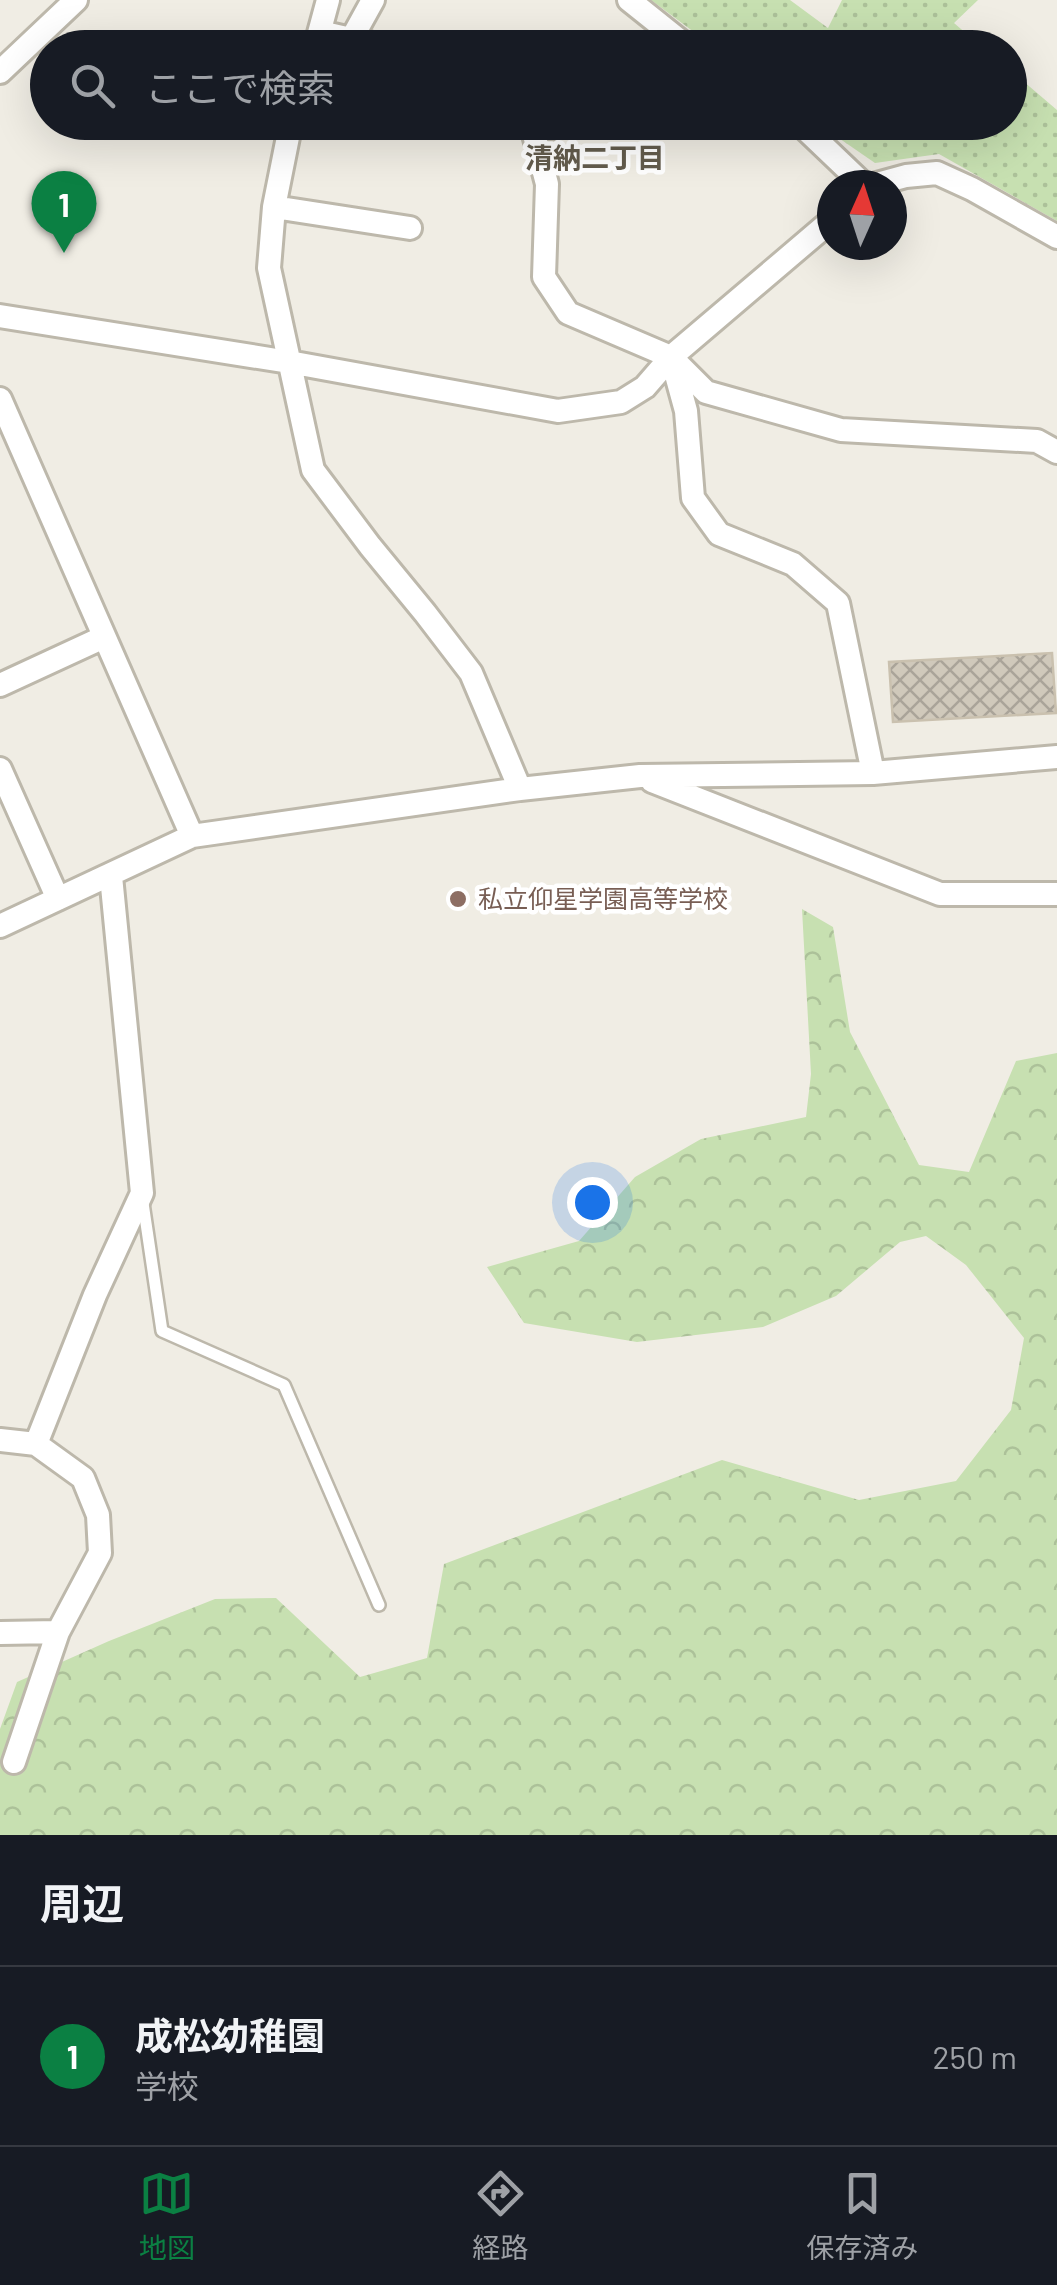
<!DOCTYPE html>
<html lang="ja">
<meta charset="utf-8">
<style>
body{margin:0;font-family:Barlow,"Noto Sans JP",sans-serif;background:#242831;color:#f1f3f6}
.compass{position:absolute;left:817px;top:170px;width:90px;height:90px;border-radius:50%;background:#171b24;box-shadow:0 10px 40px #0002;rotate:3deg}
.you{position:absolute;left:592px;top:1202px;width:35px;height:35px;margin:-25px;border:8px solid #fff;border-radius:50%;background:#1a73e8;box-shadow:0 0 0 15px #1a73e833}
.badge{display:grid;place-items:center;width:65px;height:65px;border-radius:50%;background:#0b8043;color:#fff;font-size:32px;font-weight:700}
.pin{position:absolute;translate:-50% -82px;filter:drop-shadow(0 2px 5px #0008)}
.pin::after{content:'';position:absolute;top:52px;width:35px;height:30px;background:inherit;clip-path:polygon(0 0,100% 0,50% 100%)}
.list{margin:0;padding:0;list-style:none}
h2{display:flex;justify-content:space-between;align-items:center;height:130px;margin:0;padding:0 40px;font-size:42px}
h2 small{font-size:32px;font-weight:400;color:#9ea1a6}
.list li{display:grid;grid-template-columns:65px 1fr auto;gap:30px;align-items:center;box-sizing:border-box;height:180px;padding:0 40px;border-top:2px solid #363941}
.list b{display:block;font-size:38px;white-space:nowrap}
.list p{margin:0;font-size:32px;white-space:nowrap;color:#9ea1a6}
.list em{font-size:32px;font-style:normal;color:#9ea1a6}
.icon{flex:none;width:55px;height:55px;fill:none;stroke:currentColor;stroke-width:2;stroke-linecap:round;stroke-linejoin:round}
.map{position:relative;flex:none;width:1057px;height:1835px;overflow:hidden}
.search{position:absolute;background:#171b24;box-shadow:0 10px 40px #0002;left:30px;right:30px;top:30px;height:110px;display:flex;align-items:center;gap:25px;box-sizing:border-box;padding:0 35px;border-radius:55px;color:#9ea1a6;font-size:38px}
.sheet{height:310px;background:#171b24}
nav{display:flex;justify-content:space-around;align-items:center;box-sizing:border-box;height:140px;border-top:2px solid #363941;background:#171b24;font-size:28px;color:#9ea1a6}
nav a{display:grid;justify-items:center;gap:5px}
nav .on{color:#0b8043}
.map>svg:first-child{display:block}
.green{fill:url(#green-dots)}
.forest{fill:url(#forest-crowns)}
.building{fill:url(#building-cross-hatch);stroke:#cac1af;stroke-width:2.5}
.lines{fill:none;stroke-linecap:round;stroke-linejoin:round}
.service-casing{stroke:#bdb8ab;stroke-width:16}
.minor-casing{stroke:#bdb8ab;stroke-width:28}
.service{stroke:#fff;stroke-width:11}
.minor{stroke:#fff;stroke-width:22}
.education-dot{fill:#8d6e63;stroke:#fff;stroke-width:4}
.labels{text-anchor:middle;stroke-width:9;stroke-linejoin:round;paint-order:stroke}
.education-label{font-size:25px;fill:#785e54;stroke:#fff;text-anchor:start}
.neighbourhood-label{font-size:28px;font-weight:bold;fill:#635c4d;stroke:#fff}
</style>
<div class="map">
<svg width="1057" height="1835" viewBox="0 0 1057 1835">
<defs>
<pattern id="green-dots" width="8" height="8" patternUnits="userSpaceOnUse" patternTransform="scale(2.5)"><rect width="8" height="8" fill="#c7e0b1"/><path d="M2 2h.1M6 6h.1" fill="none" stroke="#acc199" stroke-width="1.8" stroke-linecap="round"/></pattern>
<pattern id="forest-crowns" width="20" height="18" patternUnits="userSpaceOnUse" patternTransform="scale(2.5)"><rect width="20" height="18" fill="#c7e0b1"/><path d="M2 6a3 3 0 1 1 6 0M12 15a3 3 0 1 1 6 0" fill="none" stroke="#acc199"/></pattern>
<pattern id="building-cross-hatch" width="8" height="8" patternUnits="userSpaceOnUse" patternTransform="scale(2.5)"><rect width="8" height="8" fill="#d0c9bb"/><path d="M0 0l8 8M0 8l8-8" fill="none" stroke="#aaa499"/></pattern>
</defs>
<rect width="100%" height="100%" fill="#f0ede4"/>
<path class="green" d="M 651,0 L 790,0 L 828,28 L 842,0 L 978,0 L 954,23 L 982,47 L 714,47 Z
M 1010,70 L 1057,110 L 1057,221 L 939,154 L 875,163 L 817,123 L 1010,122 Z"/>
<path class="forest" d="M 802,909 L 833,927 L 850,1032 L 919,1165 L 969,1172 L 1016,1061 L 1057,1053 L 1057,1835 L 0,1835 L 0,1729 L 17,1682 L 109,1641 L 215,1599 L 276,1598 L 360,1677 L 427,1658 L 444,1564 L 722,1460 L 859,1500 L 956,1481 L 1011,1410 L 1024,1338 L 966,1265 L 926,1236 L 900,1242 L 836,1296 L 763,1327 L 637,1342 L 524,1323 L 487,1267 L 579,1241 L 635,1177 L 701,1139 L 806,1117 L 811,1074 Z"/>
<path class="building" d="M 1052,653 L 1056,713 L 893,722 L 889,662 Z"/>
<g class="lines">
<defs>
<path id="service" d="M 143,1203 L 162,1331 L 284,1385 L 379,1605"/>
<path id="minor" d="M 629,0 L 689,48
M 320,32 L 390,48
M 352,38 L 373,0
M 315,48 L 328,0
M 0,72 L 76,0
M 291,122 L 274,207 L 269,268 L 313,470 L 370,546 L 425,613 L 471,673 L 520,789
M 526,122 L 533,131 L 547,184 L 544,277 L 568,313 L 671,357 L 706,392 L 841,430 L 1037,441 L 1057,452
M 798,122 L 864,185
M 533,131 L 581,122
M 873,185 L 906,176 L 937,173 L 972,189 L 1057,237
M 274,207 L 410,228
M 0,316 L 289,362 L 558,411 L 621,402 L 645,387 L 671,357 L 832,220
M 672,360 L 686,411 L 693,498 L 719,534 L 793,564 L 838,603 L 873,773
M 0,399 L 192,836 L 0,926
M 0,685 L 104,637
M 0,769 L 58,899
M 652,781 L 940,894 L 1057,894
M 192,836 L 520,789 L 640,776 L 873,773 L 1057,757
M 0,1440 L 36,1444
M 0,1633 L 58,1632
M 14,1762 L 58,1632 L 100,1553 L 98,1515 L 83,1478 L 36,1444 L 95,1295 L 142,1193 L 111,876"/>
</defs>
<use href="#service" class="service-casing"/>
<use href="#minor" class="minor-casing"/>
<use href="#service" class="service"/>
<use href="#minor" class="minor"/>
</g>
<circle class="education-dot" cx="458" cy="899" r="10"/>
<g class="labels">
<g class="education-label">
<text x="478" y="908">私立仰星学園高等学校</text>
</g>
<g class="neighbourhood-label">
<text x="595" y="168">清納二丁目</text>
</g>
</g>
</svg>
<svg class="compass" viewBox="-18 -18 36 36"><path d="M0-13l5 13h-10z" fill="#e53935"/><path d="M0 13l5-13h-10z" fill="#9ea1a6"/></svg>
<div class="you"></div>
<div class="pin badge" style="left:64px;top:253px">1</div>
<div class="search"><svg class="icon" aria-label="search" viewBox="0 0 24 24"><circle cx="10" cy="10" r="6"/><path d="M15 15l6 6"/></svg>ここで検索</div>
</div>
<section class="sheet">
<h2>周辺<small></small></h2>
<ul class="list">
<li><span class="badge">1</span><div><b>成松幼稚園</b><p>学校</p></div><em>250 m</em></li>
</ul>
</section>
<nav>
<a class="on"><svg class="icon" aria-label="map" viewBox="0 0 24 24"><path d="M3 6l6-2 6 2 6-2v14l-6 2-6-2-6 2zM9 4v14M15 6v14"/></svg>地図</a>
<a><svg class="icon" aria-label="directions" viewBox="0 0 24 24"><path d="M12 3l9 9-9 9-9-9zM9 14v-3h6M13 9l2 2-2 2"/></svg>経路</a>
<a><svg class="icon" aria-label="saved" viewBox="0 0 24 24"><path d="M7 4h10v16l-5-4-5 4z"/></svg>保存済み</a>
</nav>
